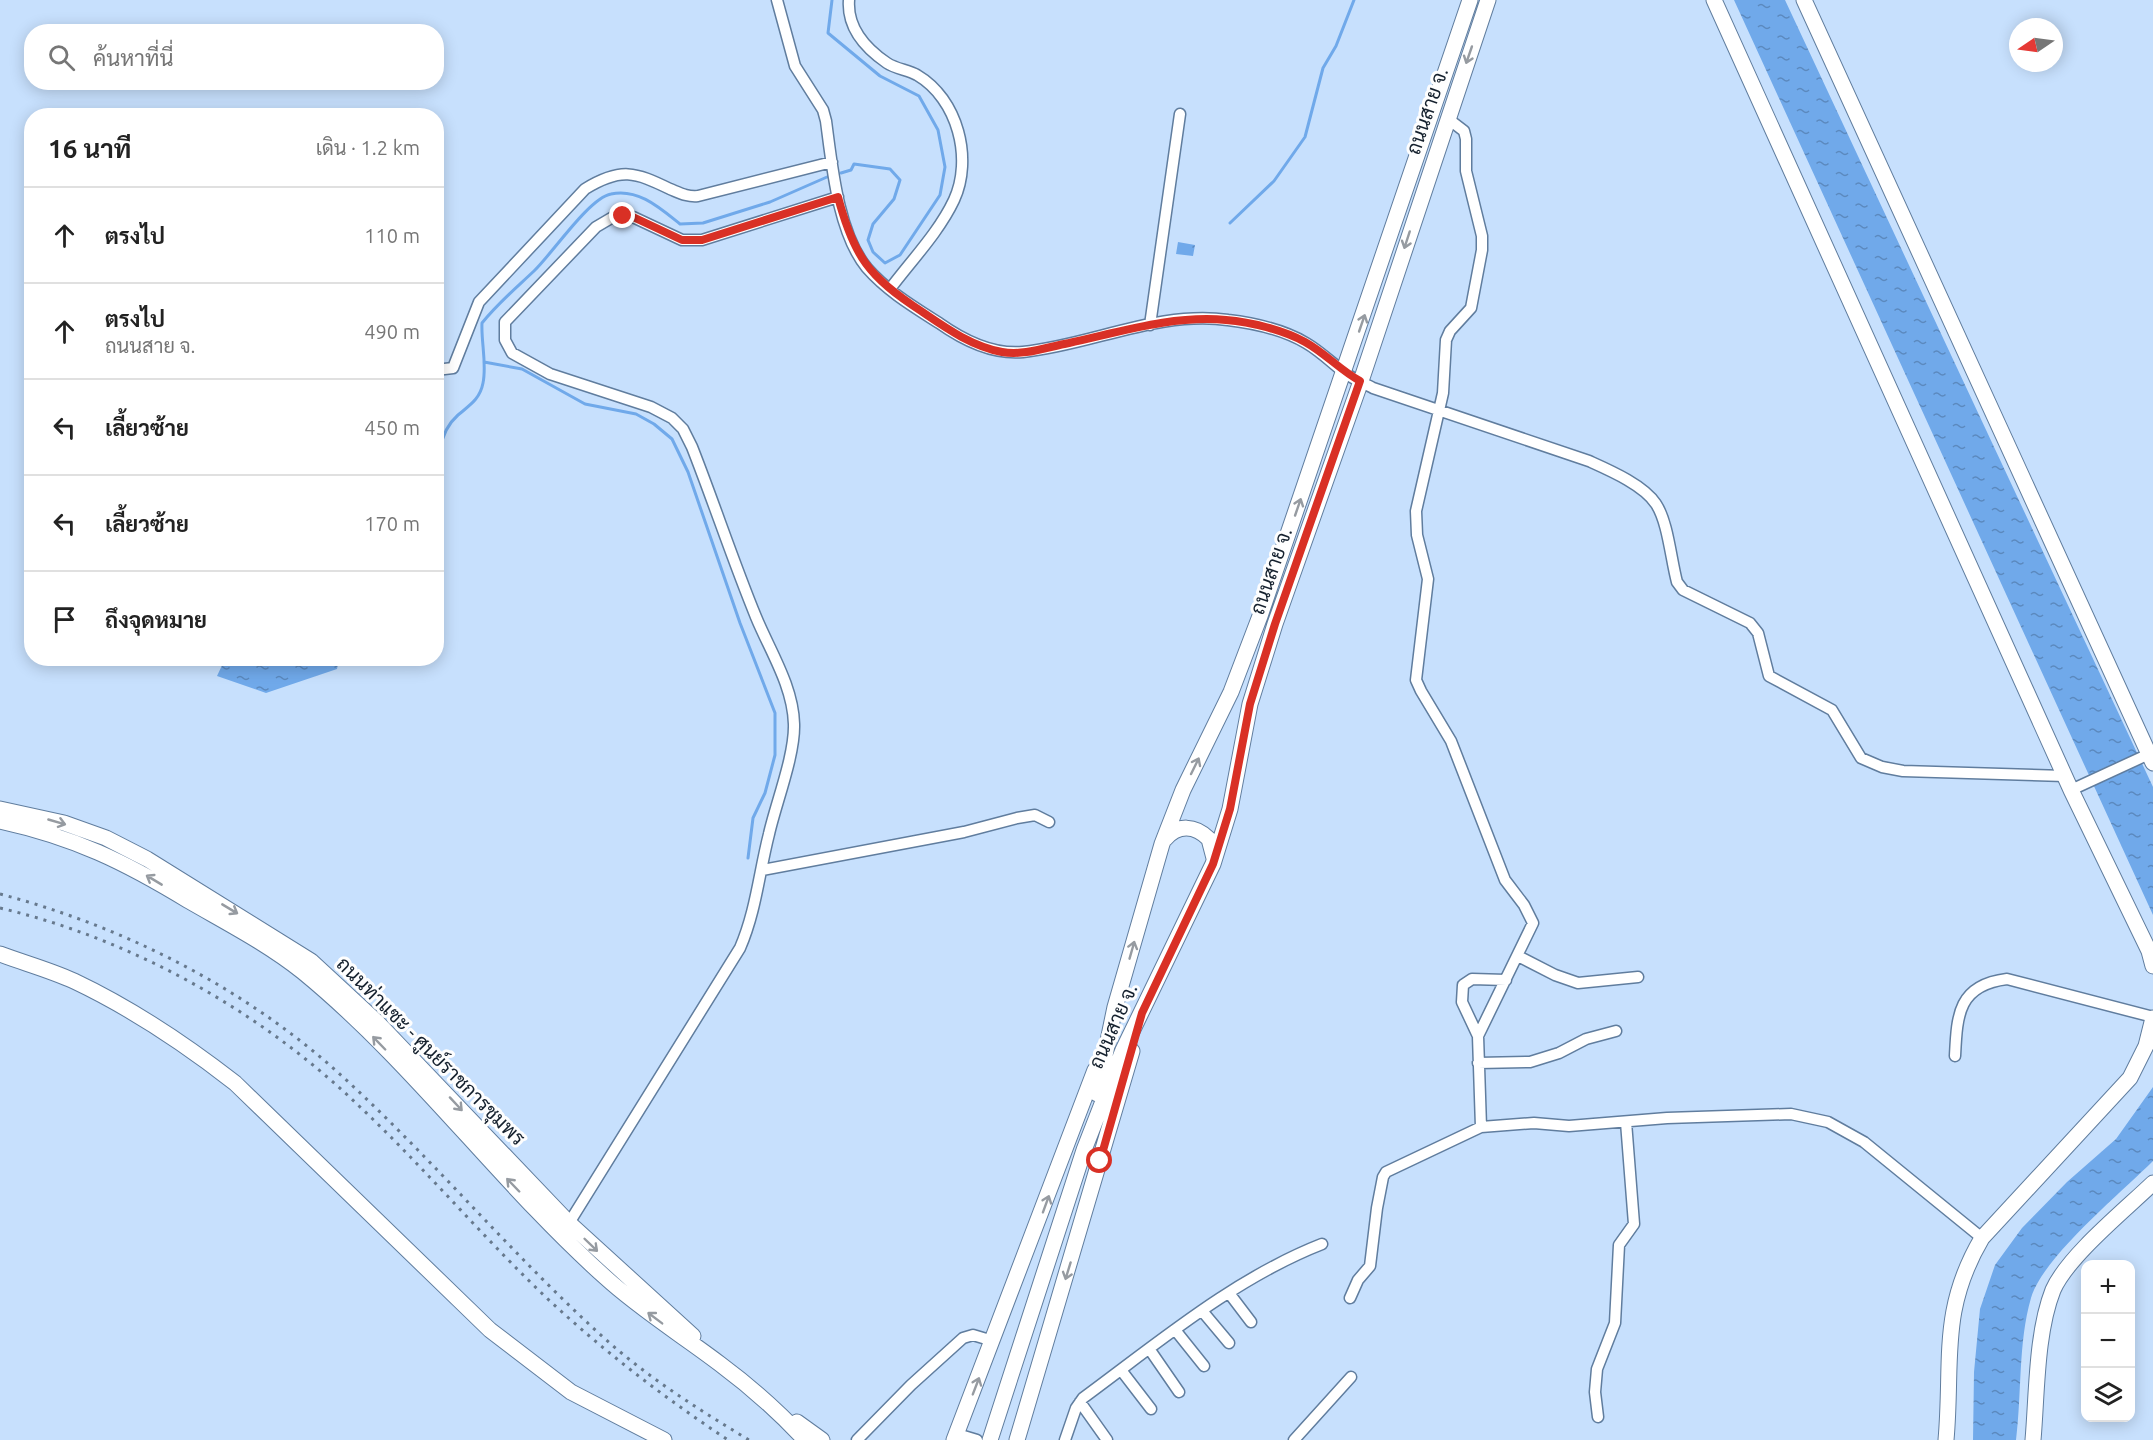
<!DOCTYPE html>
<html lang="th">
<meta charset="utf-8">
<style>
body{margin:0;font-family:Ubuntu,Sarabun,sans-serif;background:#f2f2f2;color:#222}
.controls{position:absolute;right:18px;bottom:18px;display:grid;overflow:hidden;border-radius:12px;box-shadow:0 3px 15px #0003}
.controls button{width:54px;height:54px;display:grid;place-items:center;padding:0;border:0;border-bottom:2px solid #e0e0e0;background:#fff;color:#222;font:30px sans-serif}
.compass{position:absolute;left:2009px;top:18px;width:54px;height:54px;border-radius:50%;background:#fff;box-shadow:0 3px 15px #0003;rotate:257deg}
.stop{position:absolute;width:18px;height:18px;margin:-14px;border:4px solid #d93025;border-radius:50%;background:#fff}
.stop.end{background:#d93025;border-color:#fff;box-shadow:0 2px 6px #0008}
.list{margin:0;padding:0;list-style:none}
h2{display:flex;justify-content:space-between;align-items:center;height:78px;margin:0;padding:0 24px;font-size:26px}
h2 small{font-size:20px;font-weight:400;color:#767676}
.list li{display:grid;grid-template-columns:39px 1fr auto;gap:18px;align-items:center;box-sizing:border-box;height:96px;padding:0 24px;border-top:2px solid #e0e0e0}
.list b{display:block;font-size:22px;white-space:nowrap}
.list p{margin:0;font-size:20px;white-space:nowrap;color:#767676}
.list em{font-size:20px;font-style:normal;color:#767676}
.icon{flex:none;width:33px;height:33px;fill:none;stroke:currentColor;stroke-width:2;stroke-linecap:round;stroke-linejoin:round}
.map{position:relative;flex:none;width:2153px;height:1440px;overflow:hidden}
.search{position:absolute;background:#fff;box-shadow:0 3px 15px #0003;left:24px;top:24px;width:420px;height:66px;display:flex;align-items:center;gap:15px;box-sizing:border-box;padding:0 21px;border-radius:24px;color:#767676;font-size:22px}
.panel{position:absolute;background:#fff;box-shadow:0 3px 15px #0003;left:24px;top:108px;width:420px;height:558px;border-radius:24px}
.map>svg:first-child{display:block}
.water{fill:url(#water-ripples)}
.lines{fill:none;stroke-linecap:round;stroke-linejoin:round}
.stream{stroke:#70a9ea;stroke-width:3}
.street-casing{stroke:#607d9e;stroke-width:13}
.secondary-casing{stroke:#607d9e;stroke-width:17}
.street{stroke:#fff;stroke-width:10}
.secondary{stroke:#fff;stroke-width:15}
.rail{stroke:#67798d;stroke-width:3;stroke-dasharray:3 6;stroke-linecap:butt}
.oneway{stroke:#969ba1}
.route{stroke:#d93025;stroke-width:8}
.labels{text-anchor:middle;stroke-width:6;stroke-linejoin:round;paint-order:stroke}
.street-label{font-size:20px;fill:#15212e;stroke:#fefefe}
</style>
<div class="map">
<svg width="2153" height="1440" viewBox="0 0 2153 1440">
<defs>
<pattern id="water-ripples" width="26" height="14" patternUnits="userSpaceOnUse" patternTransform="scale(1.5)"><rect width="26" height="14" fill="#70a9ea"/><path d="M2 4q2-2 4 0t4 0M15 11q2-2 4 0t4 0" fill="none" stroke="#5b89be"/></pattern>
</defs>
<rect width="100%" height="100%" fill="#c7e0fd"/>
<path class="water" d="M 1734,0 L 1785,0 L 2153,787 L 2153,915 Z
M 1178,242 L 1195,245 L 1193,256 L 1176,254 Z
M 225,659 L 225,658 L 339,659 L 337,669 L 266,693 L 217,676 Z
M 2153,1087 L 2153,1161 C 2122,1192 2042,1258 2031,1298 C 2018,1343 2022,1393 2016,1440 L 1973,1440 L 1974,1372 L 1980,1309 L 1995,1265 L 2022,1228 L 2067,1182 L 2116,1139 Z"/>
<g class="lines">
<path class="stream" d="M 832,0 L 828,33 L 880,76 L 919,96 L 938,130 L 945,167 L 940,195 L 900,255 L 885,263 L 873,252 L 868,240 L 873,224 L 894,199 L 900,180 L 890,169 L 854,164 L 851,170 L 841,173
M 1230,223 L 1274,181 L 1305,137 L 1323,68 L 1336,46 L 1354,0
M 484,362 L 522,369 L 585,404 L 636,414 L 654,424 L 672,439 L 688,472 L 740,623 L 775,713 L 775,755 L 765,793 L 753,818 L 748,858
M 436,509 L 440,502 C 439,472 433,437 458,415 C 470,405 480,399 483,383 C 487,364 481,342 482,323 C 498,303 516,288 534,271 C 552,254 589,198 611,194 C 638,188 660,208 680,224 L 703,223 L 770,202 L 827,177"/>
<defs>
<path id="street" d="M 777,0 L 795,66 L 823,110 L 826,121 C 832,166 838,233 867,268 C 887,291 914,307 939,323 C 963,340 992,355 1023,352 C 1091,345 1159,310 1228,320 C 1253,323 1284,330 1306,343 C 1320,351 1332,363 1345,373 C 1353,379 1364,383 1373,388 L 1589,461 C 1609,470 1644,485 1656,504 C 1668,522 1671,560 1677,582 L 1683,590 L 1750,623 L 1758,633 L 1769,676 L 1832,710 L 1861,758 L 1882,767 L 1903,771 L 2065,776
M 849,0 C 847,27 865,48 887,63 C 896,69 908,70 917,75 C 958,99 973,159 954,200 C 939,232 911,261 890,289
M 1447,118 L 1464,131 L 1466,139 L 1466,171 L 1482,236 L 1482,250 L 1471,308 L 1450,331 L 1446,340 L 1443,393 L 1416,511 L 1417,535 L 1428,579 L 1416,680 L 1421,691 L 1451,741 L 1505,880 L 1524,905 L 1533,923 L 1478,1036 L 1481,1127
M 1150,325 L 1180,114
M 436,370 L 453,368 L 479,302 L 585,189 C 621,167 635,172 670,189 C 680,193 687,197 698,196 L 832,162
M 2071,790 L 2149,754
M 762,870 L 964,832 L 1017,818 L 1035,815 L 1049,822
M 1518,956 L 1555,975 L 1578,983 L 1638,977
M 1478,1036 L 1462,1002 L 1463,985 L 1472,979 L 1506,980
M 1955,1056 C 1957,1015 1958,985 2007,979 L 2153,1017
M 1478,1063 L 1530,1062 L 1559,1053 L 1586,1039 L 1616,1031
M 569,1223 L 740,948 C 756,911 759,873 769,834 C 776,803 795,755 794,724 C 793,686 770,651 756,617 C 733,561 714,503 692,447 L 683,429 L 672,418 L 651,407 L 550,374 L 512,353 L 505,340 L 505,322 L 596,227 L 613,217 L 633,217 L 682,240 L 702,240 L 838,197
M 1229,1293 L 1251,1322
M 1350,1298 L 1358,1280 L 1370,1266 L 1377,1208 L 1383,1177 L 1386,1172 L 1481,1127 L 1534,1123 L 1569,1126 L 1667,1118 L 1791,1114 L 1828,1122 L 1864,1142 L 1982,1238
M 1203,1312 L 1229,1343
M 1176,1331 L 1204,1366
M 1150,1350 L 1179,1392
M 1121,1370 L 1151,1409
M 1080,1402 L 1107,1440
M 1598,1417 L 1595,1392 L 1597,1369 L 1615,1323 L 1619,1245 L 1634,1224 L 1626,1122
M 957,1434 L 977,1440
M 857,1440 L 911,1385 L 963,1338 L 973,1335 L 993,1341
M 1065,1440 L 1076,1408 L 1083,1398 C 1159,1342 1235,1278 1322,1244
M 1294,1440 L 1351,1377"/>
<path id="secondary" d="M 1714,0 L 2071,790 L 2149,951 L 2153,966
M 1804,0 L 2153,763
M 0,809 L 64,823 L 106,838 L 147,859 L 311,961 L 377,1022 L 569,1223 L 693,1336
M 0,821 C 74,837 125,862 189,901 C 227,923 268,944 303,972 C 414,1063 499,1182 605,1277 C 641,1310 682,1335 720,1364 C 751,1387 779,1412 805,1440
M 1165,839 C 1178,824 1195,825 1209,839 L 1214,858
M 0,954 C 24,963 50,970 74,981 C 131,1008 185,1044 235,1083 L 490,1330 L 571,1392 L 664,1440
M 1097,1094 L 1115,1007 L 1162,844 L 1183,790 L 1231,692 L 1260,616 L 1470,0
M 797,1422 L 822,1440
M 954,1440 L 1095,1070
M 990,1440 L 1084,1150 L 1123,1050 L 1213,864 L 1230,809 L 1250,704 L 1275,624 L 1361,381 L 1488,0
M 1017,1440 L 1132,1051
M 1946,1440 C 1953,1361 1939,1311 1982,1238 L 2130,1078 L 2146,1046 L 2153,1018
M 2033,1440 C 2037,1394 2036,1333 2053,1290 C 2068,1256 2125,1210 2153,1183"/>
</defs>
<use href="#street" class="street-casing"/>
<use href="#secondary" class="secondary-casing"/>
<use href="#street" class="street"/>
<use href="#secondary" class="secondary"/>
<path class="rail" d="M 0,894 C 121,926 237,984 332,1067 C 427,1152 508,1251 603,1337 C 647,1377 698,1409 749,1440
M 0,908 C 132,939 260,1011 358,1105 C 425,1168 484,1239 551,1302 C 606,1353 665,1398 728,1440"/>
</g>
<defs><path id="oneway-shaft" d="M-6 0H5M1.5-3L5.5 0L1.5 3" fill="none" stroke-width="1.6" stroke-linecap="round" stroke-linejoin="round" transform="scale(1.5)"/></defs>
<g class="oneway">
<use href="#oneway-shaft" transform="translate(1469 55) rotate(109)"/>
<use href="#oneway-shaft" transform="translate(1407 240) rotate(108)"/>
<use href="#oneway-shaft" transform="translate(1362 323) rotate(-71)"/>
<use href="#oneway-shaft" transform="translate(1298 507) rotate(-71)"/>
<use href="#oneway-shaft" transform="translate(1195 766) rotate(-64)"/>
<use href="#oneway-shaft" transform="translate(57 822) rotate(16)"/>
<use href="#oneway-shaft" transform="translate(154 880) rotate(-149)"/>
<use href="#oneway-shaft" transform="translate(230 909) rotate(31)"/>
<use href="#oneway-shaft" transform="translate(1132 950) rotate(-74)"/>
<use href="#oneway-shaft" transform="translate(379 1043) rotate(-134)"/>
<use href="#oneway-shaft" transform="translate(456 1104) rotate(47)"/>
<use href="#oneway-shaft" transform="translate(513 1185) rotate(-134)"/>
<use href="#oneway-shaft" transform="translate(1046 1204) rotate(-70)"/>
<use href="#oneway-shaft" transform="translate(591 1245) rotate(44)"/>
<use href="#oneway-shaft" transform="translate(1068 1271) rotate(107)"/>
<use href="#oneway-shaft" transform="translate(655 1318) rotate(-143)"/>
<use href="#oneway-shaft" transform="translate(976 1386) rotate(-69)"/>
</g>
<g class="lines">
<path class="route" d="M 623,216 L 633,217 L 682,240 L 702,240 L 838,197 C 854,257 869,277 921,311 C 946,328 971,346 1002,352 C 1024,356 1047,347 1069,343 C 1120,332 1173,315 1226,320 C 1251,322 1283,330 1305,342 C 1325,353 1340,370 1360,381 L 1275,624 L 1250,704 L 1230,809 L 1213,864 L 1142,1013 L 1100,1161"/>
</g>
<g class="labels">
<g class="street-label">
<text transform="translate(1427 111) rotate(-71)" y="7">ถนนสาย จ.</text>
<text transform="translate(1271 571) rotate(-71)" y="7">ถนนสาย จ.</text>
<text transform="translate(1113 1026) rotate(-66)" y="7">ถนนสาย จ.</text>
<text transform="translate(431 1051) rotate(45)" y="7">ถนนท่าแซะ - ศูนย์ราชการชุมพร</text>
</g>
</g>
</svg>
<div class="controls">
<button>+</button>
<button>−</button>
<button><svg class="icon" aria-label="layers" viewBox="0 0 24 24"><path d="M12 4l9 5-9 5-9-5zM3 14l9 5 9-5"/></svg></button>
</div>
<svg class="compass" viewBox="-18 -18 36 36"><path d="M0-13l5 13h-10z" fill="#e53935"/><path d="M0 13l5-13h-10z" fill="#767676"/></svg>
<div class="stop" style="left:1100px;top:1161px"></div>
<div class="stop end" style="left:623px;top:216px"></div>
<div class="search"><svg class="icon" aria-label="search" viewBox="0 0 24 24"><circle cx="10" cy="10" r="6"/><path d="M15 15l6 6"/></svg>ค้นหาที่นี่</div>
<section class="panel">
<h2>16 นาที<small>เดิน · 1.2 km</small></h2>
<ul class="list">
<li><svg class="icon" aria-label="ahead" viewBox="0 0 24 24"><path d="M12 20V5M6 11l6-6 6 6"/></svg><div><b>ตรงไป</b></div><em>110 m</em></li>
<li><svg class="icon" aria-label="ahead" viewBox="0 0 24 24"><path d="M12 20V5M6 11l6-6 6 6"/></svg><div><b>ตรงไป</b><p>ถนนสาย จ.</p></div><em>490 m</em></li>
<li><svg class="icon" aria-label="left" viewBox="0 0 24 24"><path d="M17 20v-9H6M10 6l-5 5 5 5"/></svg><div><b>เลี้ยวซ้าย</b></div><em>450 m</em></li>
<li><svg class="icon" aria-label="left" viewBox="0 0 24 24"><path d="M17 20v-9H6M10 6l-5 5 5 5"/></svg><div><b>เลี้ยวซ้าย</b></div><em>170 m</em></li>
<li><svg class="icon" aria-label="arrive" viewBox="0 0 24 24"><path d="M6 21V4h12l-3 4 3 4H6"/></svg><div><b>ถึงจุดหมาย</b></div></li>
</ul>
</section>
</div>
